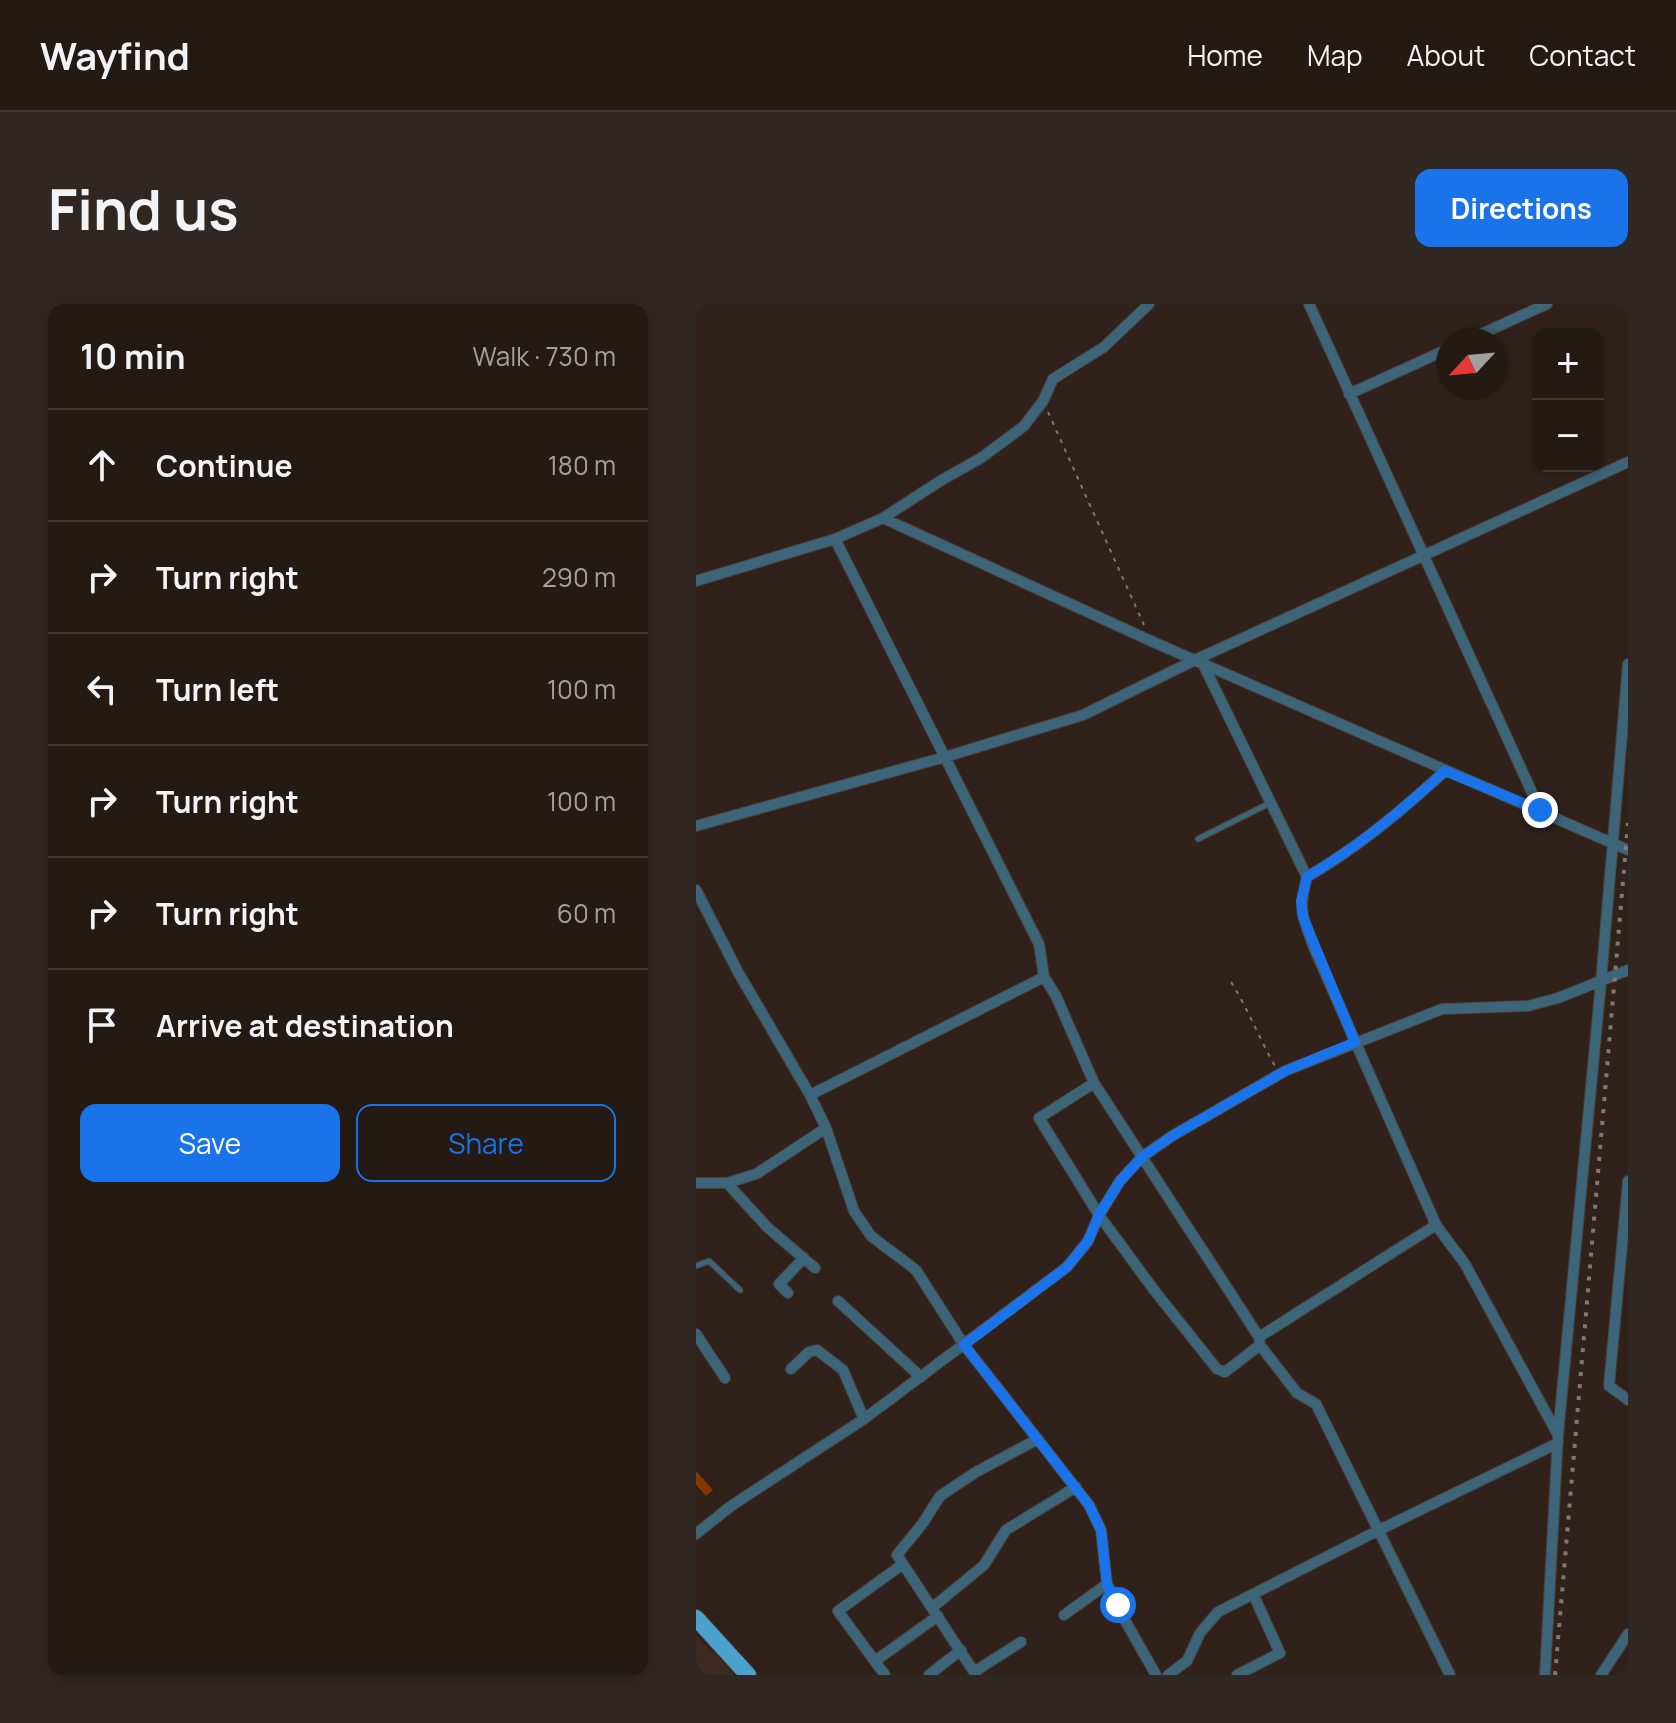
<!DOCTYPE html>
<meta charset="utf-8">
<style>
body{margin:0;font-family:Manrope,sans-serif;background:#302722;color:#f1f3f6}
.controls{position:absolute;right:24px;top:24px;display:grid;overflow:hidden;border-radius:16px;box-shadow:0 4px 12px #0003}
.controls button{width:72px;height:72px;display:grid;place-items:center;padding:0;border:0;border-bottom:2px solid #413834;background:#241a14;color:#f1f3f6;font:40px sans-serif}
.compass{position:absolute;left:740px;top:24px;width:72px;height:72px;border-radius:50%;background:#241a14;box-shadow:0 4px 12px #0003;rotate:244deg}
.stop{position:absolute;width:24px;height:24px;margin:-18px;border:6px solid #1a73e8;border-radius:50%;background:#fff}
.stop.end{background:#1a73e8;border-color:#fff;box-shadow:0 2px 8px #0008}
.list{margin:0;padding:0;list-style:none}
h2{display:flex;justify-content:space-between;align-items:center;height:104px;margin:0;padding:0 32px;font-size:34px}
h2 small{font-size:26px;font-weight:400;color:#a3a1a0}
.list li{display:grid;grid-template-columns:52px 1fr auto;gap:24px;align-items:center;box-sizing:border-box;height:112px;padding:0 32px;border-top:2px solid #413834}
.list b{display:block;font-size:30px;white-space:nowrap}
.list em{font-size:26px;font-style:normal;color:#a3a1a0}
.actions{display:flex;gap:16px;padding:24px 32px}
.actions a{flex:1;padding:18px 0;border:2px solid #1a73e8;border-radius:16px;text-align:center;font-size:28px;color:#1a73e8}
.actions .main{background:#1a73e8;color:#fff}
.icon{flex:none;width:44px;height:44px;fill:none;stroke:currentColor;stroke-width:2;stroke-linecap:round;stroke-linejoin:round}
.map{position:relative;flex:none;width:932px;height:1371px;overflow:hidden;border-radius:16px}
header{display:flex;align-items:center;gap:48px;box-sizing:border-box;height:112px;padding:0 40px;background:#241a14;border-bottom:2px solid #413834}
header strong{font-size:38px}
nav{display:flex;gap:44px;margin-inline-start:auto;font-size:28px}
.intro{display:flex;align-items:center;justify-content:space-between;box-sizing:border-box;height:192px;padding:0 48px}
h1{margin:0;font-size:56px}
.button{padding:20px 36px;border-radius:16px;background:#1a73e8;color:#fff;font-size:28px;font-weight:700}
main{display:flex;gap:48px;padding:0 48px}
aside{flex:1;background:#241a14;border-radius:16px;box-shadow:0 4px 12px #0003}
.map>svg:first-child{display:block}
.built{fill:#3d2a21}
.building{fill:#873602}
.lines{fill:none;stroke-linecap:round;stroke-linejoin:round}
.lane-casing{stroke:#4c3f39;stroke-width:7}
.street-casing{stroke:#4c3f39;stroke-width:12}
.primary-casing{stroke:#4c3f39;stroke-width:18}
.path{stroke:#827770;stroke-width:2;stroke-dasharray:4 6;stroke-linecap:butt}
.lane{stroke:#3d6579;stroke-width:5}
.street{stroke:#3d6579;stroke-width:10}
.primary{stroke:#4ba3cd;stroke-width:16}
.rail{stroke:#847872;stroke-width:4;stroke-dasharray:4 8;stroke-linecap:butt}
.route{stroke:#1a73e8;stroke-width:10}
</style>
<header>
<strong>Wayfind</strong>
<nav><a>Home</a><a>Map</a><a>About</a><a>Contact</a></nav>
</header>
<div class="intro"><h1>Find us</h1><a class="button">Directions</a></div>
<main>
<aside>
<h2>10 min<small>Walk · 730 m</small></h2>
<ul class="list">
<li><svg class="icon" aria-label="ahead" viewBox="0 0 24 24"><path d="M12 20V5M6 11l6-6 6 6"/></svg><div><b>Continue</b></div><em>180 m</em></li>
<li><svg class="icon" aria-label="right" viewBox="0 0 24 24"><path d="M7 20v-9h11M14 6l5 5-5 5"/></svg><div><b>Turn right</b></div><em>290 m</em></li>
<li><svg class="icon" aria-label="left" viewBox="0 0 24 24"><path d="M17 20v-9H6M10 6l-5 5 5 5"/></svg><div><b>Turn left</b></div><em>100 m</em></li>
<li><svg class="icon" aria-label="right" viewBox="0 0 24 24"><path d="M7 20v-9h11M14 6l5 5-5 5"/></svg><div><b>Turn right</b></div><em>100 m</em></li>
<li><svg class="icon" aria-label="right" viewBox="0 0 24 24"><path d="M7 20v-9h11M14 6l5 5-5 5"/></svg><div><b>Turn right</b></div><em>60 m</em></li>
<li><svg class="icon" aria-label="arrive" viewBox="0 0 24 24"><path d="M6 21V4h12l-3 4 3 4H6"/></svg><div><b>Arrive at destination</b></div></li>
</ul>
<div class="actions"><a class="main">Save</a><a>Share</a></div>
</aside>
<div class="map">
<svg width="932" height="1371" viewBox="0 0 932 1371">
<rect width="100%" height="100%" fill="#30221b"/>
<path class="built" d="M 0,1332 L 26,1357 L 38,1371 L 0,1371 Z"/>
<path class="building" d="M 0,1167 L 17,1186 L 10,1192 L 0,1181 Z"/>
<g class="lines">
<defs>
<path id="lane" d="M 502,535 L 574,499
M 0,962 L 13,957 L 44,986"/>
<path id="street" d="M 613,0 L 844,506
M 772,36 L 851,0
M 653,90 L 752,45
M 187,214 L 455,337 L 932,546
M 139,235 L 343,640 L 348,673 L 360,692 L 398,779 L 563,1033 L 564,1041 L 601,1089 L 620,1100 L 754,1371
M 0,277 L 139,235 L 187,214 L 244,177 L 285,154 L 328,122 L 347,97 L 357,75 L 408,43 L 453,0
M 507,360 L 611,573
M 749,467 C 704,508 664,542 611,573 C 602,608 606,611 618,644 L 740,921 L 769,960 L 862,1131
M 0,522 L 249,453 L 387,411 L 501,355 L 932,158
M 0,586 L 42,668 L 114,791 L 130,824 L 158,907 L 175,932 L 220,966 L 268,1041 L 393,1201 L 405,1226 L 411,1280 L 431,1320 L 460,1371
M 398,779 L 343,814 L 403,911 L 458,986 L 521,1065 L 529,1068 L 564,1041
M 114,791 L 348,673
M 932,877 L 913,1082 L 932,1096
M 0,879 L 31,879 L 60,870 L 130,824
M 31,879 L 71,923 L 119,964
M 92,989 L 83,980 L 108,954
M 142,997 L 225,1073
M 0,1030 L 29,1074
M 563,1033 L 740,921
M 95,1065 L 113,1048 L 121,1046 L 147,1066 L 168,1115
M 0,1230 L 35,1202 L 168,1115 L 371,963 L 392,937 L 403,911 L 424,877 L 446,853 L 476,832 L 589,767 L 746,705 L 832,702 L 862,694 L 932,666
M 236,1304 L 288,1261 L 310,1226 L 380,1183
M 368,1311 L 411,1280
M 179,1357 L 242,1312
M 278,1368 L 325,1338
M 189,1371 L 142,1307 L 207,1260
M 233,1371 L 265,1346
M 280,1371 L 201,1251 L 227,1219 L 244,1192 L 280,1168 L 342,1135
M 472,1371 L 491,1357 L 504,1329 L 522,1308 L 681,1227 L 862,1139
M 541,1371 L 584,1349 L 557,1290
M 849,1371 L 862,1131 L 905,678 L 932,360
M 905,1371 L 932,1330"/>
<path id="primary" d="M 0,1314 L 52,1371"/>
</defs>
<use href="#lane" class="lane-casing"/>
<use href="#street" class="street-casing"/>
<use href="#primary" class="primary-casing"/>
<path class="path" d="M 352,108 L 448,321
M 535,678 C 552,705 563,734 579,762"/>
<use href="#lane" class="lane"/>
<use href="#street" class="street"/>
<use href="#primary" class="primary"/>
<path class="rail" d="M 859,1371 L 932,519"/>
</g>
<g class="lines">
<path class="route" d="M 422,1301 L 411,1280 L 405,1226 L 393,1201 L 268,1041 L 371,963 L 392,937 L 403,911 L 424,877 L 446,853 L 476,832 L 589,767 L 659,738 L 607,613 L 605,597 L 611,573 C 663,542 705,507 749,467 L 844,506"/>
</g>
</svg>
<div class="controls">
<button>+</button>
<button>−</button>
</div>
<svg class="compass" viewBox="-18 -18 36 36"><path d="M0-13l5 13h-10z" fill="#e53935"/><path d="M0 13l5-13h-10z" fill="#a3a1a0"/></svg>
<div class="stop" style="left:422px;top:1301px"></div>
<div class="stop end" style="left:844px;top:506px"></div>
</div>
</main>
